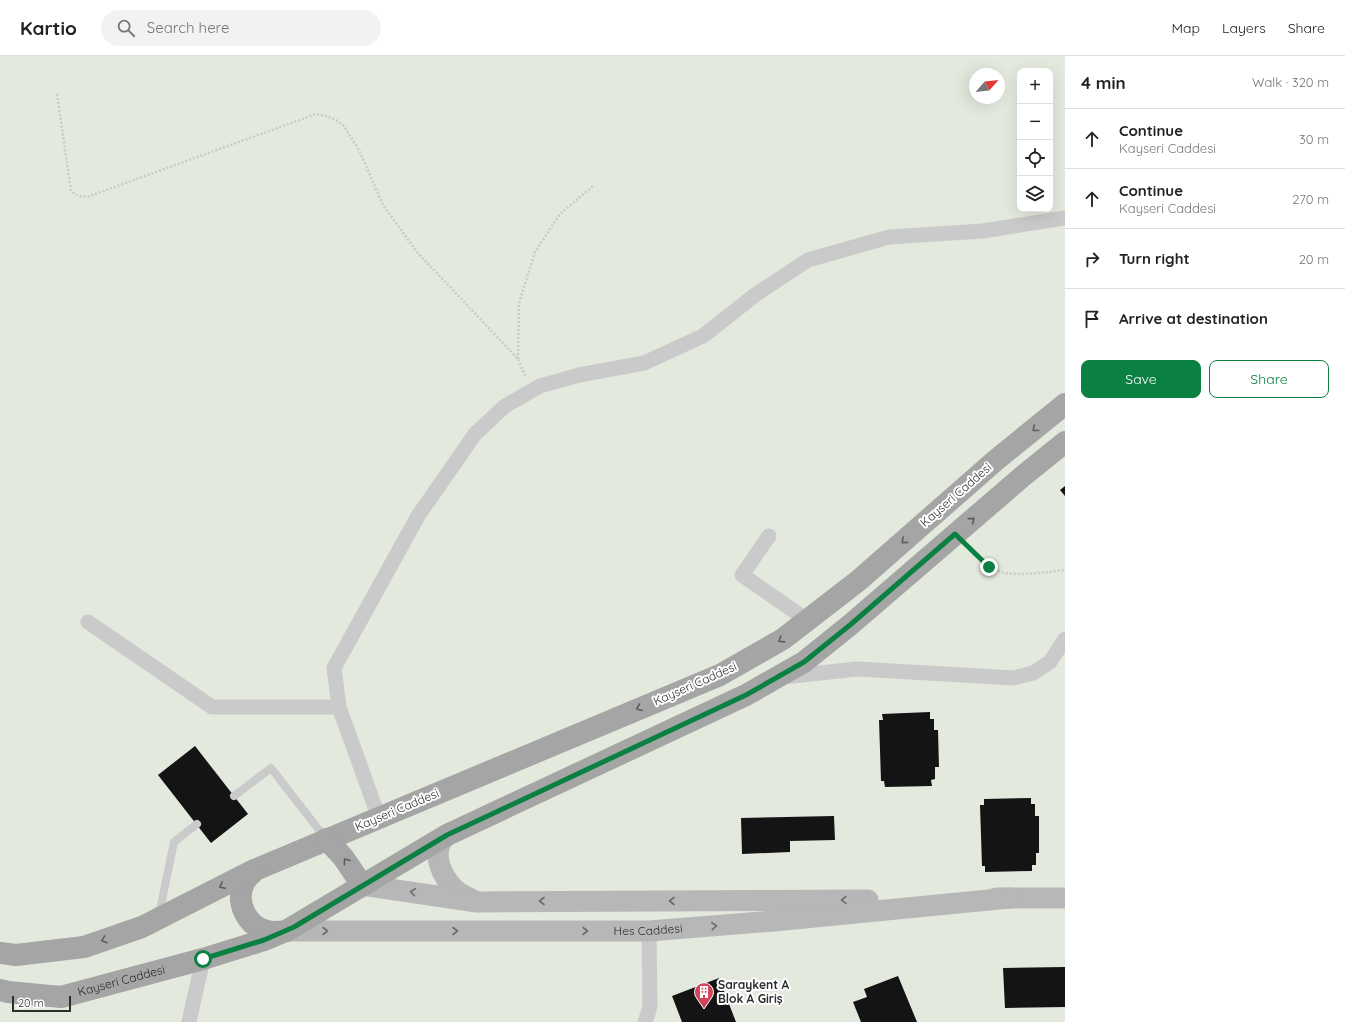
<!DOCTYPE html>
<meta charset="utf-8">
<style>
body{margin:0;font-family:Quicksand,sans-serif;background:#f2f2f2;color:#222}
.controls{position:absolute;right:12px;top:12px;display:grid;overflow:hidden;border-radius:8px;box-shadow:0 4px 16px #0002}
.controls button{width:36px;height:36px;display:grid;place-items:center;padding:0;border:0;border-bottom:1px solid #e0e0e0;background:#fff;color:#222;font:20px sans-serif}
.compass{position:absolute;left:969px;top:12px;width:36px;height:36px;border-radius:50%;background:#fff;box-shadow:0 4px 16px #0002;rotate:63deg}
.scale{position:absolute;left:12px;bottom:10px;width:59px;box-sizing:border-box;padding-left:4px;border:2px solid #2d2d2d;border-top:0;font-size:11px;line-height:14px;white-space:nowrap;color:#2d2d2d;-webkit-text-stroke:3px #fff;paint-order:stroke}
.stop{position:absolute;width:12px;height:12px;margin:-9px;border:3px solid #0b8043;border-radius:50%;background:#fff}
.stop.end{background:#0b8043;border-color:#fff;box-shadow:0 1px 4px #0008}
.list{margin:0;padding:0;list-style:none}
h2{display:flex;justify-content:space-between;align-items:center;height:52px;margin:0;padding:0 16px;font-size:17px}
h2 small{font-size:13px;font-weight:400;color:#767676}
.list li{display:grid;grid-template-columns:26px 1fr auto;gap:12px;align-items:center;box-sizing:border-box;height:60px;padding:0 16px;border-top:1px solid #e0e0e0}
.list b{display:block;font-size:15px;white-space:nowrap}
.list p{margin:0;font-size:13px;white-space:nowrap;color:#767676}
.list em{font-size:13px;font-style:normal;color:#767676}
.actions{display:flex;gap:8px;padding:12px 16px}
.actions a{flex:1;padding:9px 0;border:1px solid #0b8043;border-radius:8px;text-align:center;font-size:14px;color:#0b8043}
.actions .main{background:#0b8043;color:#fff}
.icon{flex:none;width:22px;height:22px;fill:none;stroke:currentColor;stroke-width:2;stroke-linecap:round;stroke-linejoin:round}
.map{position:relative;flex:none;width:1065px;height:966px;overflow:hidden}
header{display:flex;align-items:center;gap:24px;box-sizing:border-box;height:56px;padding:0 20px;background:#fff;border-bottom:1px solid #e0e0e0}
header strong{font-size:19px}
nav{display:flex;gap:22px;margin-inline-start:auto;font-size:14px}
.search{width:280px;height:36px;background:#f2f2f2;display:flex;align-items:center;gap:10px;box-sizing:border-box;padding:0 14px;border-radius:22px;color:#767676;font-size:15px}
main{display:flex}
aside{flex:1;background:#fff}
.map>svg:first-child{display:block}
.green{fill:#e4e9dd;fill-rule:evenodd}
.building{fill:#141414}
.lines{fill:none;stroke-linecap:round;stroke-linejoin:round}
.path{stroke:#cacaca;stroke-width:2.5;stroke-dasharray:2 2;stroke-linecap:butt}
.lane{stroke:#cacaca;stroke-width:8}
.street{stroke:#cacaca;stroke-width:15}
.secondary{stroke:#b7b7b7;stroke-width:21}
.primary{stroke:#a5a5a5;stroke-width:22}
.oneway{stroke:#5d5d5d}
.oneway2{stroke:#6b6b6b}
.route{stroke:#0b8043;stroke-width:5}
.labels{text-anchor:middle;stroke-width:4;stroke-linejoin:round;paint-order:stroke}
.street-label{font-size:12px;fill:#2d2d2d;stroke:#fff}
.poi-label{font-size:12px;font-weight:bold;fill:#2d2d2d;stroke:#fff;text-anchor:start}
</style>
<header>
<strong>Kartio</strong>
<div class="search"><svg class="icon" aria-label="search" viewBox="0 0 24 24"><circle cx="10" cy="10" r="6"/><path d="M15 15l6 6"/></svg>Search here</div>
<nav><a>Map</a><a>Layers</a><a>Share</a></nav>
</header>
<main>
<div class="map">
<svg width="1065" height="966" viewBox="0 0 1065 966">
<rect width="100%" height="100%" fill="#fff"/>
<path class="green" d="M 0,0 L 1065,0 L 1065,966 L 0,966 ZM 1020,15 L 1050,15 L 1050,153 L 1020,153 ZM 975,18 L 999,18 L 999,42 L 975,42 Z"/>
<path class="building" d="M 1065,430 L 1065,440 L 1060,434 Z
M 930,656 L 930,663 L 934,663 L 934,674 L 938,674 L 939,711 L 935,711 L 935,723 L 931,724 L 932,730 L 885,731 L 884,725 L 881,725 L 879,664 L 883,664 L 882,658 Z
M 195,690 L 248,758 L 211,787 L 158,719 Z
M 1031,742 L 1031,748 L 1035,748 L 1035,760 L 1039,760 L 1039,797 L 1036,797 L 1036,809 L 1032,809 L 1032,815 L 985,816 L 985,810 L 982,810 L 980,749 L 984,749 L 984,743 Z
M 834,760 L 835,784 L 790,785 L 790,796 L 742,798 L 741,762 Z
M 1065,911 L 1065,951 L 1005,952 L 1003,912 Z
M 898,920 L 917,966 L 861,966 L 853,946 L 867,941 L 864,933 Z
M 719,922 L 736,966 L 682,966 L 672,940 Z"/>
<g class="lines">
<path class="path" d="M 57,38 L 71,135 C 76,139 80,141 87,141 L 316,58 L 326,60 L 336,64 L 344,70 L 360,96 L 383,149 L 417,196 L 518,303 L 525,320
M 518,303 L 519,247 L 535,196 L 560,158 L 594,129
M 970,493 C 977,499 983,507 991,512 C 1010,523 1043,516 1065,514"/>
<path class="lane" d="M 234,740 L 271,712 L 326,783
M 159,859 L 174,786 L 197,768"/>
<path class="street" d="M 769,480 L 742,519 L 807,564
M 88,566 L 212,651 L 339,651
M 783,621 L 857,613 L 963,619 L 1013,622 L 1033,617 L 1050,606 L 1065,583
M 379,762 L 339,651 L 334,612 L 418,460 L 475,378 L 505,350 L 540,330 L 579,319 L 644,307 L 703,280 L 755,239 L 808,204 L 889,181 L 983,175 L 1065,162
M 189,966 L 203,903
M 645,966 L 650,951 L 649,875"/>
<g class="secondary">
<path d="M 447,779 C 445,781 443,784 441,786 C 432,804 446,828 461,838 C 465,840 469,842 473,844"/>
<path d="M 362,829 L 477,846 L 868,844"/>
<path d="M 996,842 L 1065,842"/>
<path id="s1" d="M 286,875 L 649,875 L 774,865 L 1009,842"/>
</g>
<g class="primary">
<path d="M 1065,348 L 996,404 L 858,525 L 783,583 L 720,619 L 257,813 C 252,817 247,821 244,827 C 235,845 246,870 267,875 C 273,877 279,876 286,875 L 447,779 L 746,639 L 804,606 L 850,569 L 1023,420 L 1065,386"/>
<path d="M 326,783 L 343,801 L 362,829"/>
<path d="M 0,897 L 16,899 L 84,891 L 142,871 L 254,814"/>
<path id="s2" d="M 0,934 L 8,936 L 61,941 L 203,903 L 264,884 L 283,876"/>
</g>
</g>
<defs><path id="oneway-chevron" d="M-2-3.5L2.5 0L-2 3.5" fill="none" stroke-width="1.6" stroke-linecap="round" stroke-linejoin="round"/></defs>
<g class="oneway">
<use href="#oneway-chevron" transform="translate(1035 373) rotate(141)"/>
<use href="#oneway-chevron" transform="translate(972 464) rotate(-41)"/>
<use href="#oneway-chevron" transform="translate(904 485) rotate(139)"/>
<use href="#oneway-chevron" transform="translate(781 584) rotate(148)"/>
<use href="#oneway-chevron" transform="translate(639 652) rotate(157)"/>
<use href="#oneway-chevron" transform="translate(346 805) rotate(-126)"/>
<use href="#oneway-chevron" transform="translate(222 830) rotate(153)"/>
<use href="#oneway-chevron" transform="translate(104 884) rotate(161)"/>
</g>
<g class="oneway2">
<use href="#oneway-chevron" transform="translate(413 836) rotate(-172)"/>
<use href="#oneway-chevron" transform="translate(844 844) rotate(179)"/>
<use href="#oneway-chevron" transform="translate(542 845) rotate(180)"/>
<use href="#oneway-chevron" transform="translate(672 845) rotate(180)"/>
<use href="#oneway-chevron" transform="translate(714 870) rotate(-5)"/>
<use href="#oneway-chevron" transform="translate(325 875)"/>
<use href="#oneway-chevron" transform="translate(455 875)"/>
<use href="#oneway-chevron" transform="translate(585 875)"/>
</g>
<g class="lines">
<path class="route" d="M 203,903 L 264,884 L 294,871 L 447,779 L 746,639 L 804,606 L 850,569 L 955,478 L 989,511"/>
</g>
<defs>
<symbol id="building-pin" viewBox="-11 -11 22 30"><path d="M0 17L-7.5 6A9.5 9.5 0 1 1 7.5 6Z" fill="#cf455b" stroke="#fff"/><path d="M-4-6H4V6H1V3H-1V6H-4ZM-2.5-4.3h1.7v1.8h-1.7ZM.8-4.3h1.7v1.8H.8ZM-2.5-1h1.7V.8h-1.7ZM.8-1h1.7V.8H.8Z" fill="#fff"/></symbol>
</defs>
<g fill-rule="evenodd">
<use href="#building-pin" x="693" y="925" width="22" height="30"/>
</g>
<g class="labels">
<g class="street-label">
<text transform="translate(956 439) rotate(-41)" y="4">Kayseri Caddesi</text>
<text transform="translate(695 628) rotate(-24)" y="4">Kayseri Caddesi</text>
<text transform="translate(397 754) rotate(-23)" y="4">Kayseri Caddesi</text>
<text dy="4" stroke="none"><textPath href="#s1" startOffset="362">Hes Caddesi</textPath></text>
<text dy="4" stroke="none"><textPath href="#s2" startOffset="124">Kayseri Caddesi</textPath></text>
</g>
<g class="poi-label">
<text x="718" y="933">Saraykent A<tspan x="718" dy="14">Blok A Giriş</tspan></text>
</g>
</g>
</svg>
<div class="controls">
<button>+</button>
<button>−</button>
<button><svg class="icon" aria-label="locate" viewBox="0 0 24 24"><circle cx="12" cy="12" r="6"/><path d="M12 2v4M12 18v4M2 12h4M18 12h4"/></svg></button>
<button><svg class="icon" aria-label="layers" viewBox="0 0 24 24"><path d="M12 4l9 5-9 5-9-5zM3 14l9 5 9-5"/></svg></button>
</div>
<svg class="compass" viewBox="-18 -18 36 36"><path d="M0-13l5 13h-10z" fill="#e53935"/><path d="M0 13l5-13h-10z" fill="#767676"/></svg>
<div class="scale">20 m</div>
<div class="stop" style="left:203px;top:903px"></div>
<div class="stop end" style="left:989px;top:511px"></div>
</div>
<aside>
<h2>4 min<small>Walk · 320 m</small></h2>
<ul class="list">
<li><svg class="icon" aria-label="ahead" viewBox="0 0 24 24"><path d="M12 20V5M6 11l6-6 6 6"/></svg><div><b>Continue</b><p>Kayseri Caddesi</p></div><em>30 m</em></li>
<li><svg class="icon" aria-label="ahead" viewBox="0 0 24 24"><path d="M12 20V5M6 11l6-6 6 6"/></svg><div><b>Continue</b><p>Kayseri Caddesi</p></div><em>270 m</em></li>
<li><svg class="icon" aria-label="right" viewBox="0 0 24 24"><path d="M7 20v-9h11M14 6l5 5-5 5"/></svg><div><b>Turn right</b></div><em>20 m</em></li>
<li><svg class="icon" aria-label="arrive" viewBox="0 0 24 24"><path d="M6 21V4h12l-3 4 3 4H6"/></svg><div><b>Arrive at destination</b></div></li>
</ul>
<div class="actions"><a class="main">Save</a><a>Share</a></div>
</aside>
</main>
